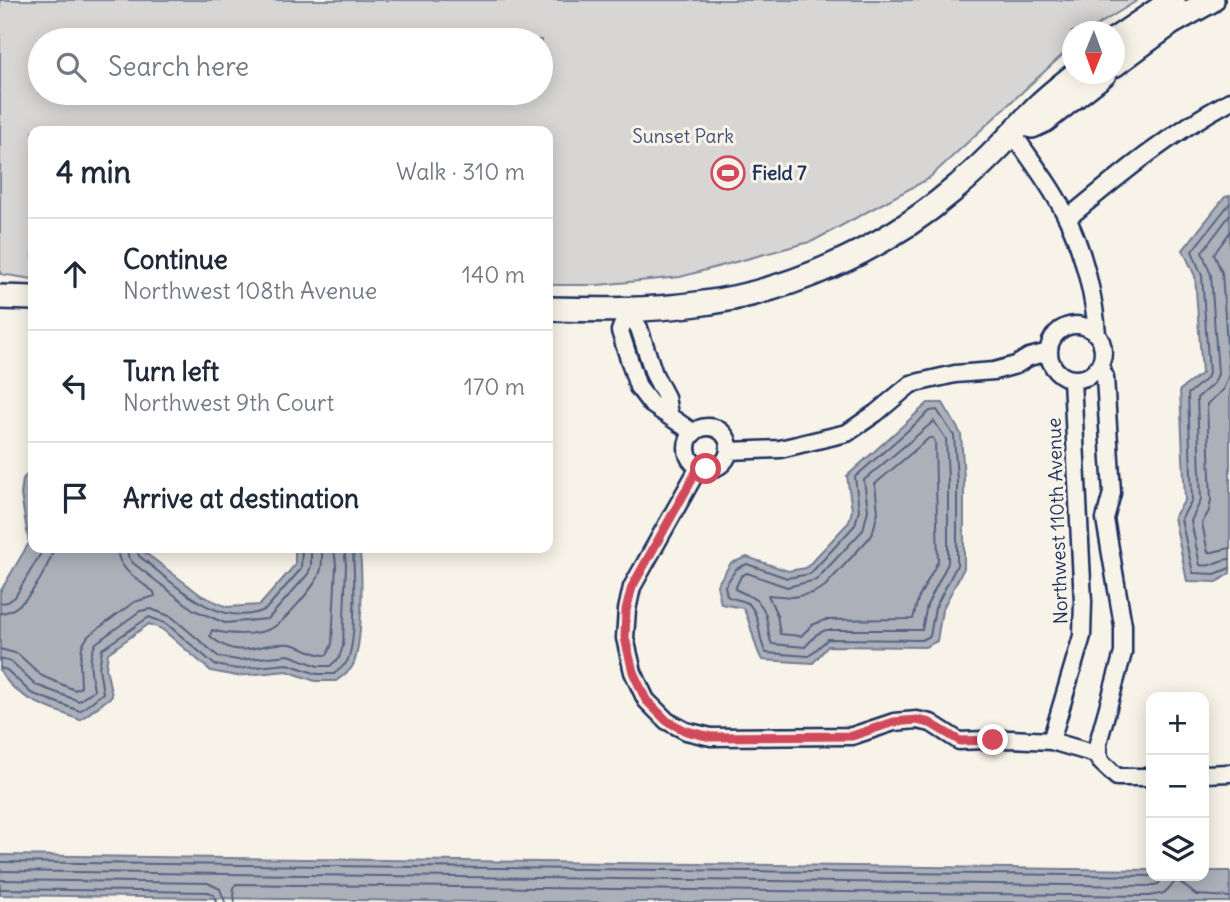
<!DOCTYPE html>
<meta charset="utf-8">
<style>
body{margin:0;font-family:Delius,sans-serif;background:#f6f6f7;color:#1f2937}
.controls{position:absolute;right:21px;bottom:21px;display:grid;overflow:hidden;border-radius:14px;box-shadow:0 4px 18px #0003}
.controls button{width:63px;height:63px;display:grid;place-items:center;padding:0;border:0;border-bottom:2px solid #e0e1e3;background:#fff;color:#1f2937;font:35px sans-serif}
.compass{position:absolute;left:1062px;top:21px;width:63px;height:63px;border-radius:50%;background:#fff;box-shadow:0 4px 18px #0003;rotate:181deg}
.stop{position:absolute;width:21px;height:21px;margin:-16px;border:5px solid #d1495b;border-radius:50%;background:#fff}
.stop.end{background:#d1495b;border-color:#fff;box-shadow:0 2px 7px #0008}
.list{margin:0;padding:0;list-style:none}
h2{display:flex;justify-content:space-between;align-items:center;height:91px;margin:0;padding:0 28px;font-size:30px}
h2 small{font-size:23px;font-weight:400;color:#747a83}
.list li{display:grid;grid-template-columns:46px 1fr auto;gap:21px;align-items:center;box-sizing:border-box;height:112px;padding:0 28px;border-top:2px solid #e0e1e3}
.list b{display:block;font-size:26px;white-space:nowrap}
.list p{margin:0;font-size:23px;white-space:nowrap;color:#747a83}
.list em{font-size:23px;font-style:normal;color:#747a83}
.icon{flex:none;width:38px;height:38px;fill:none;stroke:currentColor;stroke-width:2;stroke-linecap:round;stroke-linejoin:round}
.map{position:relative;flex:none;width:1230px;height:902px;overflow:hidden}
.search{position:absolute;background:#fff;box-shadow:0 4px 18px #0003;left:28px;top:28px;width:525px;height:77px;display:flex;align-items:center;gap:18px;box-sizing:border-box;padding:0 24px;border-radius:38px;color:#747a83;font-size:26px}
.panel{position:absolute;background:#fff;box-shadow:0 4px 18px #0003;left:28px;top:126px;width:525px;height:427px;border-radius:14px}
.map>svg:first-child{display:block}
.green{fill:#d7d6d4;stroke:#798299;stroke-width:2;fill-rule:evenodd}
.water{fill:#acb0b9;stroke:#727c95;stroke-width:2}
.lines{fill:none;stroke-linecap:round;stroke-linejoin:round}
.shore{stroke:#556382;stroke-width:2}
.street-casing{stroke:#1b2f5e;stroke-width:21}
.secondary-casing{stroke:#1b2f5e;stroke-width:28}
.street{stroke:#f7f3e8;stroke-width:16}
.secondary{stroke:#f7f3e8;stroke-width:23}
.route{stroke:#d1495b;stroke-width:9}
.labels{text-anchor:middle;stroke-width:6;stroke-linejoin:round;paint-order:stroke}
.park-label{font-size:19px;fill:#415076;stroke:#f7f3e8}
.poi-label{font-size:19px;font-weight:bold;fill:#1b2f5e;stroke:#f7f3e8;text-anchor:start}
.street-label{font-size:19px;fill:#1b2f5e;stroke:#f7f3e8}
</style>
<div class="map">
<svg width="1230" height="902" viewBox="0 0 1230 902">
<rect width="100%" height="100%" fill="#f7f3e8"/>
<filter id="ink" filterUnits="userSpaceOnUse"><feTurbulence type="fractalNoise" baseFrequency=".0143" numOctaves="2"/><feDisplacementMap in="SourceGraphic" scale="14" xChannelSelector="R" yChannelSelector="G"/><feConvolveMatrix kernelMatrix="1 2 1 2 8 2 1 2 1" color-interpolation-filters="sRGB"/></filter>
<g filter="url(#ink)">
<path class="green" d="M 0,0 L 1138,0 L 1088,31 L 1072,32 L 1072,46 L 928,179 L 813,241 L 680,277 L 598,285 L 548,285 L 548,131 L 33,131 L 33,279 L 0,274 ZM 40,40 L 541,40 L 541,93 L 40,93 Z"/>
<path class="water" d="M 1230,196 L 1230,573 L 1217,582 L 1187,581 L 1174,517 L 1185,500 L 1180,390 L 1202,373 L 1195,276 L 1183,250 L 1225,197 Z
M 928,403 L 943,403 L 961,434 L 964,479 L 964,568 L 942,610 L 937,641 L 925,647 L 828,646 L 813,663 L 762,660 C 752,642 753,626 743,608 L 721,604 L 717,585 L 731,563 L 747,557 L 788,571 L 806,568 L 849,522 L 852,510 L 847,476 Z
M 33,468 L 33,548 L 139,548 L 202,596 L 227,607 L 260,605 L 295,565 L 295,550 L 293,548 L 359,548 C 363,569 363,649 352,667 C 349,672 341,677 336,681 L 315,681 L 287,671 L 237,676 L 211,671 L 162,629 L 149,624 L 108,653 L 106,668 L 112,696 L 80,720 C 52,708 14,700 0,670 L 0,592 L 29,543 L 21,495 L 23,479 Z
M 0,855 L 1151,870 L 1151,876 L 1204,876 L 1204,871 L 1230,871 L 1230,902 L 493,902 L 0,895 Z"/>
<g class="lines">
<path class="shore" d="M 1230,203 L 1192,251 L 1202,276 L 1209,373 L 1207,378 L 1188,394 L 1192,500 L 1181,519 L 1193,573 L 1215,574 L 1230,568
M 1230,215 L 1202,252 L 1211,275 L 1218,374 L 1214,383 L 1197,398 L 1201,500 L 1191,521 L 1200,565 C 1212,568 1218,559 1230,559
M 1230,232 L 1214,254 L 1222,273 L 1229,374 L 1223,390 L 1207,404 L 1211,500 L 1209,511 L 1202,523 L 1208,553 L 1230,548
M 937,410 L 954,436 L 957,479 L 957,565 L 935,608 L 930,636 L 922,640 L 828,639 L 809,656 L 766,653 C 757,638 762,618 749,604 C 743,599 733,600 727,596 L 725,586 L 736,569 L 747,564 L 787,578 L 810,574 L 855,525 L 859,510 L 855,477 L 930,411 Z
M 934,421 L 946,439 L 948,479 L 948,563 L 927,605 L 922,630 L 826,630 L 817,634 L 805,647 L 772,644 C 768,637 769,629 767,621 C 763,599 751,597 735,589 L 741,576 L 747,573 L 787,587 L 816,580 L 863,530 L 868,510 L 864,480 Z
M 929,438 L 933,438 L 935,442 L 938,561 L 918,599 L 913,619 L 825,620 L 812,625 L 801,636 L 780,634 L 777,615 L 768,595 L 793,597 L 813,593 L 825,586 L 872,535 L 878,512 L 875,484 Z
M 127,548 L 128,556 L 133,563 L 194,610 L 225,623 L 268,619 L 308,574 L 311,566 L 311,548
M 136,548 L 139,556 C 174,583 217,630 265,610 L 301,569 L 302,548
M 322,548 C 322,557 323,567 319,575 C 314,587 283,623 272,628 C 257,636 228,635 212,630 L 210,636 C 241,663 257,641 290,644 C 303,646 314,656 327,655 L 332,644 L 336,565 L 334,548
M 0,603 L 8,602 L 15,597 L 44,548
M 0,613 C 26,612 47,570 54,548
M 0,649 L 18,654 L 42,676 L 75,690 L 81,687 L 80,664 L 82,646 L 88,636 L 134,602 L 155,596 L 154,592 C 138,580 118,570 117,548
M 0,659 L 12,662 L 36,685 L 79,701 L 94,690 C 91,673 87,658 96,643 L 140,611 L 151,609 L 172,617 L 219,657 L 238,660 L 289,655 L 318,666 L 330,666 L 339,658 L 343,646 L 346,564 L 344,548
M 0,668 L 7,670 L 31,693 L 80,711 L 103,693 L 99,668 L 102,649 L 149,617 L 167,624 L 215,665 L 237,669 L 288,664 L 317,674 L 334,674 C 337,671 343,667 346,663 C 358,646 354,570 353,548
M 0,862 L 1154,876
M 0,871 L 1149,886 L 1158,884 L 1165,876
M 0,880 L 208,883 L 220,889 L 225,902
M 0,889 L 208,892 L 214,895 L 216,902
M 235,902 L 233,888 L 236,884 L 1149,896 L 1164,893 L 1177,880 L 1196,895 L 1230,897"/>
<defs>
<path id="street" d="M 1014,135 C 1032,162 1053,188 1067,218 C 1083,250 1095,299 1097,335
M 1068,218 C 1121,174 1169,134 1230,101
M 628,310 L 620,331 L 638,387 L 651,404 L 694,433
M 628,310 L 639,328 L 654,374 L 666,397 L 669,414
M1049 352a27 27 0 1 1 54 0a27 27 0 1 1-54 0Z
M 1100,366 L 1105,377 L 1112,493 L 1105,519 L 1123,625 L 1123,653 L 1098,743 L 1099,760 L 1117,777 L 1151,777
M687 448a21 21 0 1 1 42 0a21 21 0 1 1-42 0Z
M 729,451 L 780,449 L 847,433 L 876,413 L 911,384 L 955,374 L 994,371 L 1016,365 L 1029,357 L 1049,352
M 699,467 L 632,587 L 627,610 L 625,638 L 633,672 L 646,700 L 667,721 L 686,731 L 711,737 L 852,736 L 894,722 L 917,720 L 931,723 L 959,741 L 1010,739 L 1051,741 L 1099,755
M 1051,741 L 1082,636 L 1083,602 L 1072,379
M 1204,774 L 1230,773"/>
<path id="secondary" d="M 1114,40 L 1173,0
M 1114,65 L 1171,23 L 1212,0
M 1032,126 L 1045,120 L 1104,74
M 0,297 L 33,298
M 548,309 C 598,310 647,311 697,304 C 787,293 883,250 952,191 C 981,167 1007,140 1032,112 C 1045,98 1061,86 1076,74"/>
</defs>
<use href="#street" class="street-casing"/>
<use href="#secondary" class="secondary-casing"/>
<use href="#street" class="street"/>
<use href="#secondary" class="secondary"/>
</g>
</g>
<g class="lines" filter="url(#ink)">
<path class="route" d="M 706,469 L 699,467 L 632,587 L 626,610 L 625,638 L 633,672 L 646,700 L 667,721 L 686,731 L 711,737 L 852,736 L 894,722 L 917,720 L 930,723 L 960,741 L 993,740"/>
</g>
<defs>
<symbol id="stadium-ring" viewBox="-11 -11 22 22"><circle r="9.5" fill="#f7f3e8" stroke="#d1495b" stroke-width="1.5"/><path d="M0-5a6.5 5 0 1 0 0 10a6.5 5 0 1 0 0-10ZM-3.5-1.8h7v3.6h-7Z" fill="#d1495b"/></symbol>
</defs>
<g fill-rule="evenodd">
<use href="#stadium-ring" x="709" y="154" width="38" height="38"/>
</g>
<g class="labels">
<g class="park-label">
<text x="683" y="143">Sunset Park</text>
</g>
<g class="poi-label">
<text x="752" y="180">Field 7</text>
</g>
<g class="street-label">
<text transform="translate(1057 521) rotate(-92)" y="7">Northwest 110th Avenue</text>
</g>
</g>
</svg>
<div class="controls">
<button>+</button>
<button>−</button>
<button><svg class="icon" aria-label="layers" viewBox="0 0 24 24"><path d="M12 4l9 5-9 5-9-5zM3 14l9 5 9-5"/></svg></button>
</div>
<svg class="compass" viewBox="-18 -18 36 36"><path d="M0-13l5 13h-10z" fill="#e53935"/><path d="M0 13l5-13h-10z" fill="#747a83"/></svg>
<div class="stop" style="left:706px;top:469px"></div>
<div class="stop end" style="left:993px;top:740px"></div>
<div class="search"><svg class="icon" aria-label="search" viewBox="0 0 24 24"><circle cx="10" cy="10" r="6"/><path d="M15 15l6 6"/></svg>Search here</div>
<section class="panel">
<h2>4 min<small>Walk · 310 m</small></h2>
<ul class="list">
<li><svg class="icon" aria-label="ahead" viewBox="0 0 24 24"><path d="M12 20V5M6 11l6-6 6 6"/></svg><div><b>Continue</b><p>Northwest 108th Avenue</p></div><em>140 m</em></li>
<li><svg class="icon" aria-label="left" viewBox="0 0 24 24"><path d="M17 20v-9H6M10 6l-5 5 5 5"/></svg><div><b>Turn left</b><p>Northwest 9th Court</p></div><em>170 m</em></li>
<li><svg class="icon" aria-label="arrive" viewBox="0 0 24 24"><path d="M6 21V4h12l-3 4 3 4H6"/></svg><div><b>Arrive at destination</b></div></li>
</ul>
</section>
</div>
